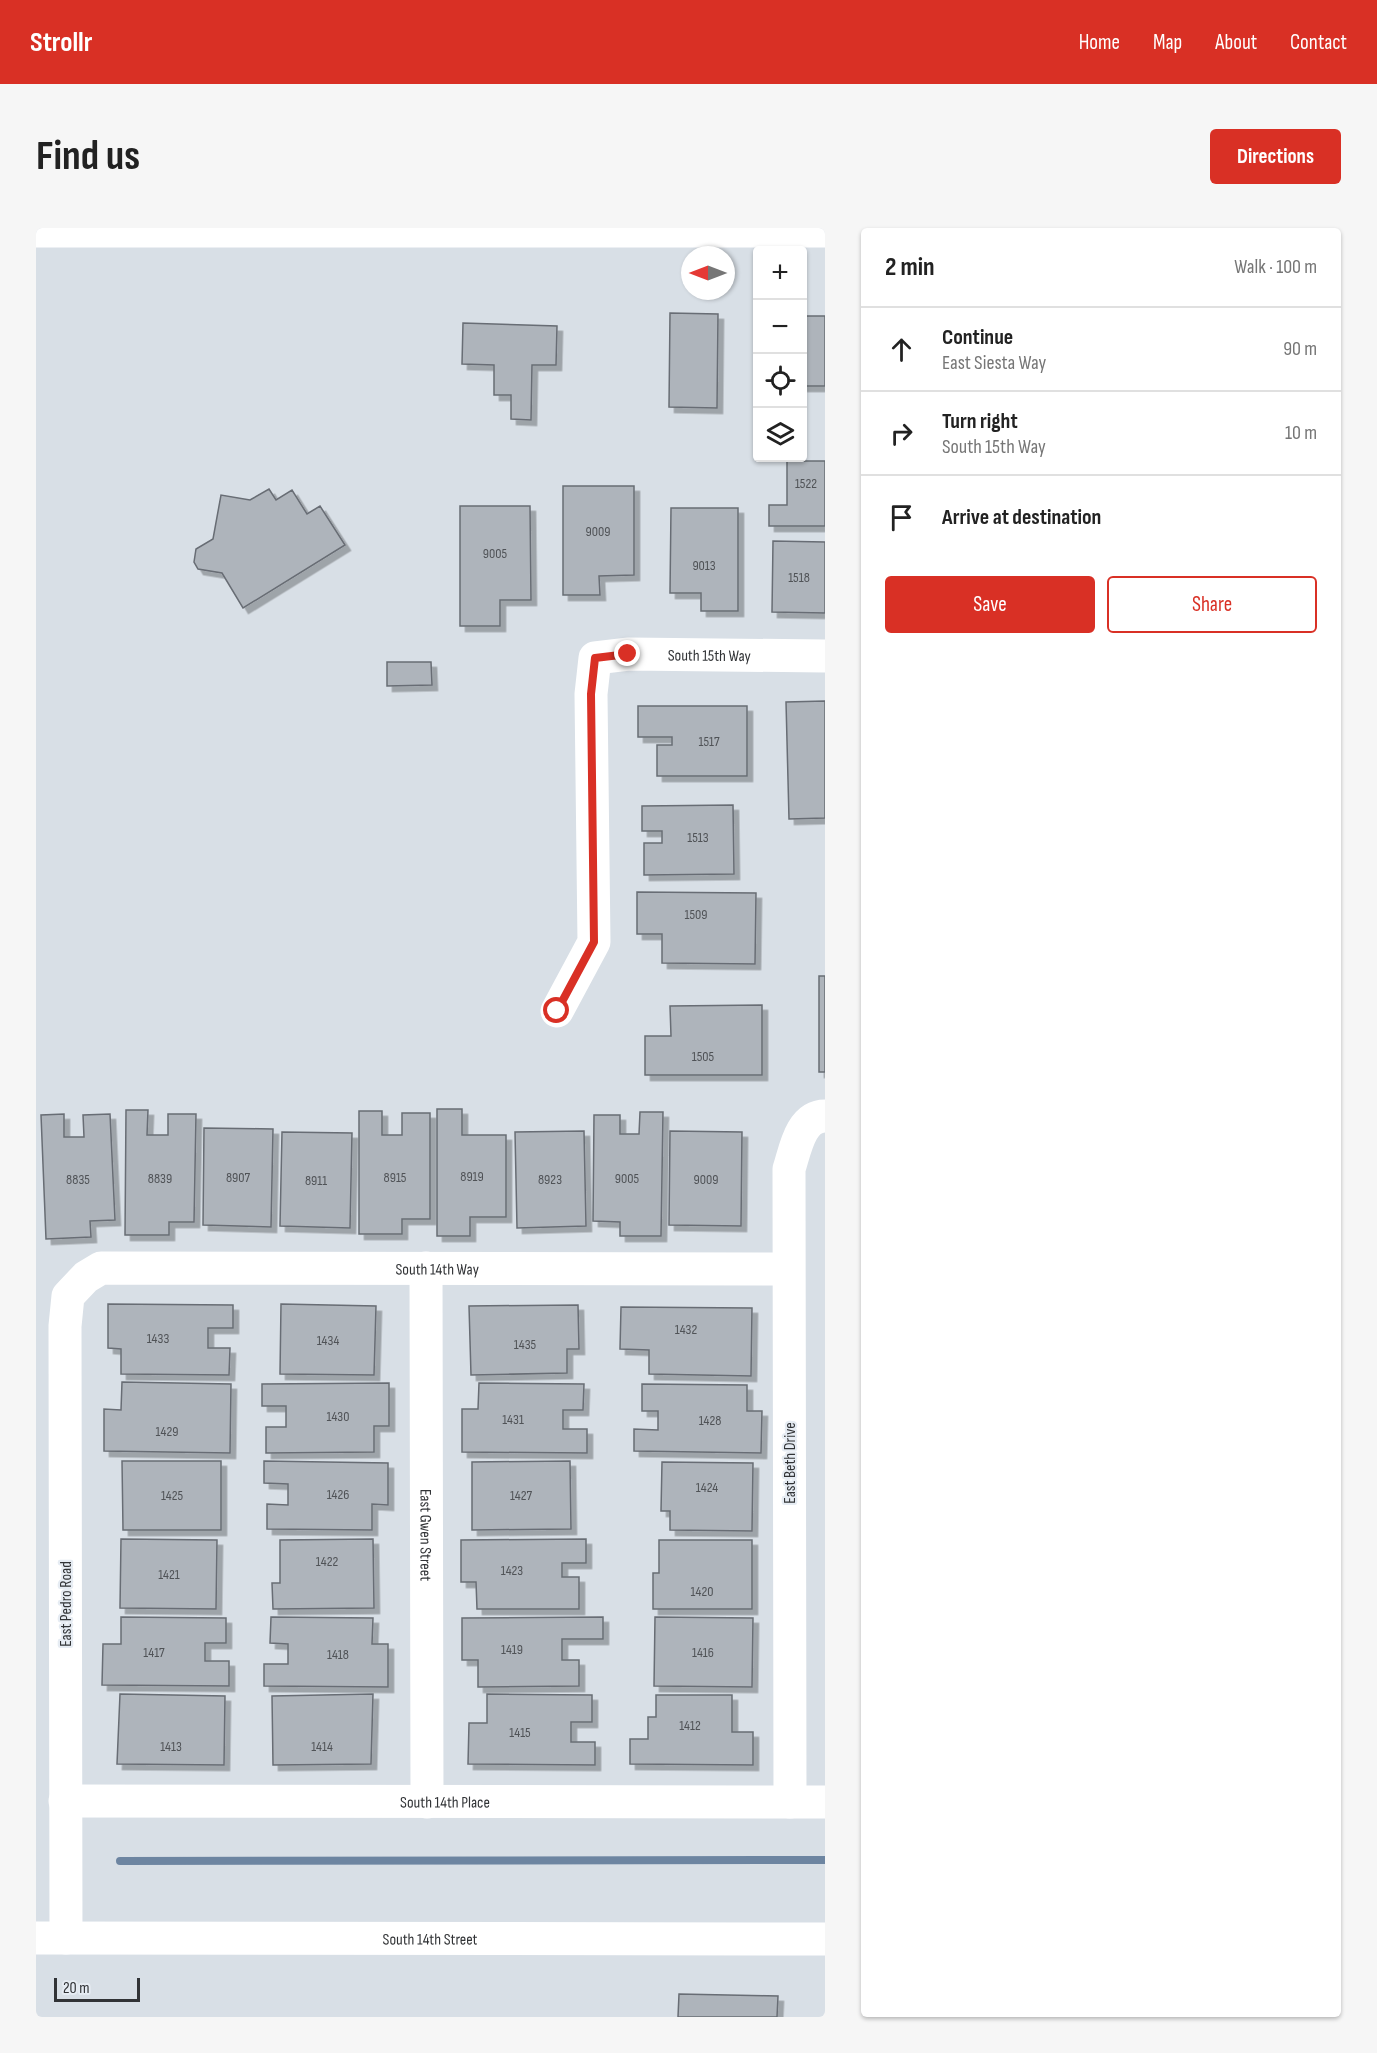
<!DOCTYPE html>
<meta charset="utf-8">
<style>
body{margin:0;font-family:"Sofia Sans Condensed",sans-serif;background:#f6f6f6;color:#222}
.controls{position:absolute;right:18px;top:18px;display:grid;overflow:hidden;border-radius:6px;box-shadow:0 2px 4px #0004}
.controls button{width:54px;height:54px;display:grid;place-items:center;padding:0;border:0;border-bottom:2px solid #e0e0e0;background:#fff;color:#222;font:30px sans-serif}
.compass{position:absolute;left:645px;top:18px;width:54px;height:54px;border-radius:50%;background:#fff;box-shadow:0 2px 4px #0004;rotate:270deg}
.scale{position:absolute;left:18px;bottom:15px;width:86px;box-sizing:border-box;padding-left:6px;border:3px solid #313336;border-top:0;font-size:16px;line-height:21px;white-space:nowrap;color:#313336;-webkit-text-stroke:4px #e6ecf3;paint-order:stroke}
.stop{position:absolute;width:18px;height:18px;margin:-14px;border:4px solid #d93025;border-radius:50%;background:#fff}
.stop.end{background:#d93025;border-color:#fff;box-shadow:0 2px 6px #0008}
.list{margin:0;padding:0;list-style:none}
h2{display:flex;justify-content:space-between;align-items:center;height:78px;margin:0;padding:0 24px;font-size:26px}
h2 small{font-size:20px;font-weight:400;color:#767676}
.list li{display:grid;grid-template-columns:39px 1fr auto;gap:18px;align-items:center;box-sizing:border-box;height:84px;padding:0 24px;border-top:2px solid #e0e0e0}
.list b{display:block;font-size:22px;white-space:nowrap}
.list p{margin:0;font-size:20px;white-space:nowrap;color:#767676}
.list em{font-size:20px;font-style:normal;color:#767676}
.actions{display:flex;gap:12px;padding:18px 24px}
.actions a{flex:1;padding:14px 0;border:2px solid #d93025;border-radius:6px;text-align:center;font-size:21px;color:#d93025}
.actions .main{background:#d93025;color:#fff}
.icon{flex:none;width:33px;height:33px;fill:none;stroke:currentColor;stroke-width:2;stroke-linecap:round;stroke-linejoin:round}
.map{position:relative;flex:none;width:789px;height:1789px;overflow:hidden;border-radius:6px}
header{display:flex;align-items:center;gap:36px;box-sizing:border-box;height:84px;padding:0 30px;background:#d93025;color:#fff}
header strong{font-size:28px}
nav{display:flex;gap:33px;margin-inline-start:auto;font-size:21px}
.intro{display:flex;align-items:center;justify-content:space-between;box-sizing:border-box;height:144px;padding:0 36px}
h1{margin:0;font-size:42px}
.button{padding:15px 27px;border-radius:6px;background:#d93025;color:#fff;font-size:21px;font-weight:700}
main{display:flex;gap:36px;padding:0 36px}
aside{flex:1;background:#fff;border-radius:6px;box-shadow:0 2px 4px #0004}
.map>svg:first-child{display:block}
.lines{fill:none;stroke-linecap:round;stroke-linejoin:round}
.stream{stroke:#6d85a1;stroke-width:8}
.building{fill:#aeb4bb;stroke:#686d74;stroke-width:1.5;filter:url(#shadow)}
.minor{stroke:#fff;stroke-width:33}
.major{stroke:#fff;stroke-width:33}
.route{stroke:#d93025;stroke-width:8}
.labels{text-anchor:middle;stroke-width:4.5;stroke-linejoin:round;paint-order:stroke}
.number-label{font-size:14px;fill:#505357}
.street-label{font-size:16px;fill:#313336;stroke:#e6ecf3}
</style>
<header>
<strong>Strollr</strong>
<nav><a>Home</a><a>Map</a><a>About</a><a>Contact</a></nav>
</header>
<div class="intro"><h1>Find us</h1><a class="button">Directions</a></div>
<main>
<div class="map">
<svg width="789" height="1789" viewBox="0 0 789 1789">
<defs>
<filter id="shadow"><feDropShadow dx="5.5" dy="5.5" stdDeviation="0" flood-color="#0004"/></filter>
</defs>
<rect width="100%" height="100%" fill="#d8dfe6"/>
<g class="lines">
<path class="stream" d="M 84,1633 L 789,1632"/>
</g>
<path class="building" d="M 634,85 L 682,86 L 681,180 L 633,179 Z
M 766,88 L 789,88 L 789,158 L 766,158 Z
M 427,95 L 521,98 L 520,137 L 496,137 L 495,192 L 475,191 L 475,167 L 458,167 L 458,137 L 426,136 Z
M 751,233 L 789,233 L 789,298 L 733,298 L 733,277 L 751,277 Z
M 527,258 L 598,258 L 598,347 L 563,348 L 564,367 L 527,367 Z
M 233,261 L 240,272 L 256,262 L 271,286 L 284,278 L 309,317 L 207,380 L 186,345 L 162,341 L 158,334 L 160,321 L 177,311 L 185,267 L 214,272 Z
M 424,278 L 494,278 L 495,372 L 464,372 L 464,398 L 424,398 Z
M 635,280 L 702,280 L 702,383 L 665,383 L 665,365 L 634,365 Z
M 737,313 L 789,314 L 789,385 L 736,384 Z
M 351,434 L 395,434 L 396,457 L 351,458 Z
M 789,473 L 789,590 L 753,591 L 750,474 Z
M 602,478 L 711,478 L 711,548 L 621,548 L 621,517 L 636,517 L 636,509 L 602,509 Z
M 697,577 L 698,646 L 608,647 L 608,615 L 626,615 L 626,603 L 606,603 L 606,578 Z
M 601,664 L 720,665 L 719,736 L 626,735 L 626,706 L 601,706 Z
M 783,748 L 789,748 L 789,844 L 783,844 Z
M 726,777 L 726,847 L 609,847 L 609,808 L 635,808 L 634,778 Z
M 401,881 L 426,881 L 426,907 L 470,907 L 470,989 L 434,989 L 434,1008 L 401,1008 Z
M 90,882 L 112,882 L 111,907 L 132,907 L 132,886 L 160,886 L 158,994 L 133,994 L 133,1007 L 89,1007 Z
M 323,883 L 346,883 L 346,907 L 366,907 L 366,885 L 394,885 L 394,991 L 366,991 L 366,1006 L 323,1006 Z
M 604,884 L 627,884 L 625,1008 L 584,1008 L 584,994 L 557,993 L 558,887 L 584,887 L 584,906 L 603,906 Z
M 28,886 L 28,909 L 48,909 L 47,887 L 74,886 L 79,992 L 54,993 L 55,1009 L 10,1011 L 5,887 Z
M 168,900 L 237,901 L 235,999 L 167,997 Z
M 548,903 L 550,998 L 481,1000 L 479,904 Z
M 634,903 L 706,904 L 705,998 L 633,997 Z
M 246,904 L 316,905 L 314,1000 L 244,998 Z
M 72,1076 L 197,1077 L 197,1100 L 172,1100 L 172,1120 L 194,1120 L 193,1147 L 85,1146 L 85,1121 L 72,1120 Z
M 245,1076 L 340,1078 L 338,1147 L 244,1146 Z
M 542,1077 L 543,1121 L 531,1121 L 531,1145 L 435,1147 L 433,1078 Z
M 585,1079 L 716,1080 L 715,1148 L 613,1146 L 613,1122 L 584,1121 Z
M 86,1154 L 195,1156 L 194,1225 L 68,1223 L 68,1181 L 85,1182 Z
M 353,1155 L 353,1198 L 338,1198 L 338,1224 L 230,1225 L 230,1199 L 250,1199 L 250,1178 L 226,1178 L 226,1156 Z
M 443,1155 L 548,1156 L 547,1182 L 527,1182 L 527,1201 L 551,1201 L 551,1225 L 426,1224 L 426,1181 L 442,1181 Z
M 606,1156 L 711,1157 L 711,1183 L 726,1183 L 725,1225 L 598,1223 L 598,1201 L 622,1202 L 622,1183 L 606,1183 Z
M 86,1233 L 185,1233 L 185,1302 L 87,1302 Z
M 228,1233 L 352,1235 L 352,1277 L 336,1276 L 336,1302 L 231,1301 L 231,1276 L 252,1277 L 252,1256 L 228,1255 Z
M 534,1233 L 535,1301 L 436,1302 L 436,1234 Z
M 626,1234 L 717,1235 L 716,1303 L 634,1302 L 634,1283 L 625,1283 Z
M 85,1311 L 181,1312 L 180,1381 L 84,1380 Z
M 337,1311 L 338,1380 L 237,1381 L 236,1355 L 244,1355 L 244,1312 Z
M 550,1311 L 550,1335 L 526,1335 L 526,1349 L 543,1349 L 543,1381 L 441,1381 L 440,1354 L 425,1354 L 425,1312 Z
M 623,1312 L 716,1312 L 716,1381 L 617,1381 L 617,1345 L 623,1345 Z
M 85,1389 L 190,1390 L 190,1415 L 169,1415 L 169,1433 L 193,1433 L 193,1458 L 66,1457 L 67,1416 L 85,1416 Z
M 235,1389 L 337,1390 L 336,1416 L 352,1416 L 352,1459 L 228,1458 L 228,1436 L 252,1436 L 252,1416 L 234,1415 Z
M 567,1389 L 567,1411 L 526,1411 L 526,1432 L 543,1432 L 543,1458 L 442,1459 L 442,1432 L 426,1432 L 426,1390 Z
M 619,1389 L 717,1390 L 716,1459 L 618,1458 Z
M 84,1466 L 189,1468 L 188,1537 L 81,1536 Z
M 337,1466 L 335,1536 L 237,1537 L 236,1468 Z
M 451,1466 L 556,1467 L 556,1494 L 535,1494 L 535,1514 L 559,1514 L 559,1537 L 432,1536 L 433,1495 L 451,1495 Z
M 620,1467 L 696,1467 L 696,1504 L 717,1504 L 717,1537 L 594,1536 L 594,1511 L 612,1511 L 612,1489 L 620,1489 Z
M 643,1766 L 742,1768 L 741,1789 L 642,1789 Z"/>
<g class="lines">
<g class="minor">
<path id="s1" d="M 521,783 L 558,714 L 555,466 L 559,430 L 593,426 L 789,428"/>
<path id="s2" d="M 390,1040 L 391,1574"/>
<path id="s3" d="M 29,1573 L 789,1574"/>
<path d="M 754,1574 L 753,941 C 759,923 764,888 789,888"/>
<path id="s4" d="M 0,1710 L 789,1711"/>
<path id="s5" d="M 30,1710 L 29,1098 L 32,1068 L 50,1049 L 65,1040 L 752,1041"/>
</g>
<path class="major" d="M 0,3 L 789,3"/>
</g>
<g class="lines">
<path class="route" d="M 521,783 L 558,714 L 555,466 L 559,430 L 592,426"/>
</g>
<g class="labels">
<g class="number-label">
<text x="770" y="260">1522</text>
<text x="562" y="308">9009</text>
<text x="459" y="330">9005</text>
<text x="668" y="342">9013</text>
<text x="763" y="354">1518</text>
<text x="673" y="518">1517</text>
<text x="662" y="614">1513</text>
<text x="660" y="691">1509</text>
<text x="667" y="833">1505</text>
<text x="436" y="953">8919</text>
<text x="202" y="954">8907</text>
<text x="359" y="954">8915</text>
<text x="124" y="955">8839</text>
<text x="591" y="955">9005</text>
<text x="42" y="956">8835</text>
<text x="514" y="956">8923</text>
<text x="670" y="956">9009</text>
<text x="280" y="957">8911</text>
<text x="650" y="1106">1432</text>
<text x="122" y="1115">1433</text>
<text x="292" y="1117">1434</text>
<text x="489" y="1121">1435</text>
<text x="302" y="1193">1430</text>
<text x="477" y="1196">1431</text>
<text x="674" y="1197">1428</text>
<text x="131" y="1208">1429</text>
<text x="671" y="1264">1424</text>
<text x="302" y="1271">1426</text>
<text x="136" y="1272">1425</text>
<text x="485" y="1272">1427</text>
<text x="291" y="1338">1422</text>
<text x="476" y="1347">1423</text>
<text x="133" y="1351">1421</text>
<text x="666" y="1368">1420</text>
<text x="476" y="1426">1419</text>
<text x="118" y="1429">1417</text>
<text x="667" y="1429">1416</text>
<text x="302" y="1431">1418</text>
<text x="654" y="1502">1412</text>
<text x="484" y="1509">1415</text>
<text x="135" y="1523">1413</text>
<text x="286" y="1523">1414</text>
</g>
<g class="street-label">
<text dy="6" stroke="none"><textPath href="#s1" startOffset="477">South 15th Way</textPath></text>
<text dy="6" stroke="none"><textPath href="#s5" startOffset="1022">South 14th Way</textPath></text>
<text transform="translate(753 1235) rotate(-90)" y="6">East Beth Drive</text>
<text dy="6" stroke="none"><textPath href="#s2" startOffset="267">East Gwen Street</textPath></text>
<text transform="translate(29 1376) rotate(-90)" y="6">East Pedro Road</text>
<text dy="6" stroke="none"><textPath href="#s3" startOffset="380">South 14th Place</textPath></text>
<text dy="6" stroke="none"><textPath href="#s4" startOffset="394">South 14th Street</textPath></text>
</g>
</g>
</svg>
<div class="controls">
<button>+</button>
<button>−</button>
<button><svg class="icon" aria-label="locate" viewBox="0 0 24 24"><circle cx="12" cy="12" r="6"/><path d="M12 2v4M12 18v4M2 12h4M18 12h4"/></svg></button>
<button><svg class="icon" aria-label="layers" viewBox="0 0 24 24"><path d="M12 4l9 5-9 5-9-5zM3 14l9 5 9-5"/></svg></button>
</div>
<svg class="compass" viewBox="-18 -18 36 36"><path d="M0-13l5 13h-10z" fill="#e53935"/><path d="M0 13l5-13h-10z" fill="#767676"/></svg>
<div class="scale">20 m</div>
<div class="stop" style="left:521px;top:783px"></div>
<div class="stop end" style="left:592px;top:426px"></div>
</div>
<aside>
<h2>2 min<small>Walk · 100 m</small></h2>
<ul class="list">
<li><svg class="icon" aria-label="ahead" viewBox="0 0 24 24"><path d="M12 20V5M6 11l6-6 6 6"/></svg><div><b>Continue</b><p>East Siesta Way</p></div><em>90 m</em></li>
<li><svg class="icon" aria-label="right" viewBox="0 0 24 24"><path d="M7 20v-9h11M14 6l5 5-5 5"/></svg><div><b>Turn right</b><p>South 15th Way</p></div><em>10 m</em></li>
<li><svg class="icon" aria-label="arrive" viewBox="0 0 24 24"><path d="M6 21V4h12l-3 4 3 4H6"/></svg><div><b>Arrive at destination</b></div></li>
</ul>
<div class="actions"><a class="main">Save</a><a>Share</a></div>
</aside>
</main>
